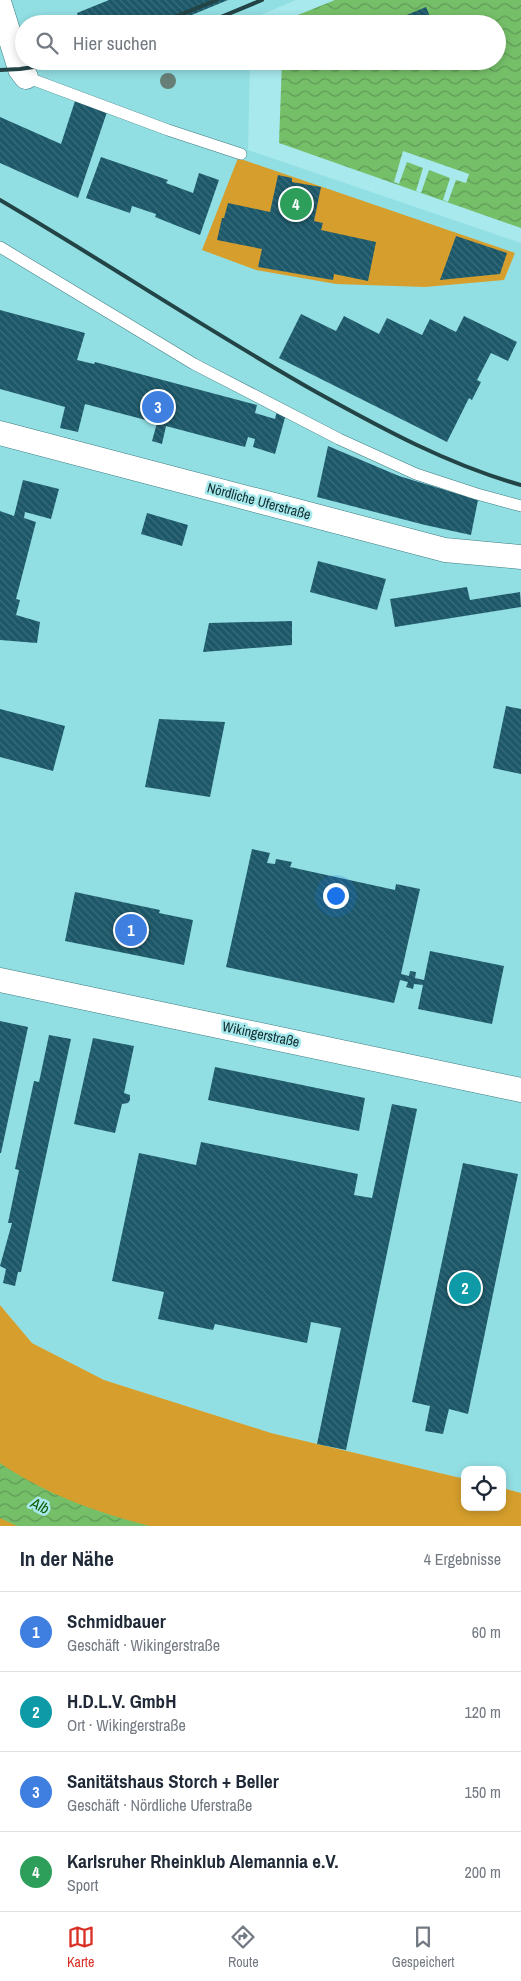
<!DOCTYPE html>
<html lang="de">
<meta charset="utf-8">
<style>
body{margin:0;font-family:"Archivo Narrow",sans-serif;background:#f2f2f3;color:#1f2937}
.controls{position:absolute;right:15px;bottom:15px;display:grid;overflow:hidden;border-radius:10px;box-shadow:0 2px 8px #0003}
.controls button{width:45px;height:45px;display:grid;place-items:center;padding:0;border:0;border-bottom:1px solid #e0e1e3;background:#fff;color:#1f2937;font:25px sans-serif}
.you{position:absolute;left:335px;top:895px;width:18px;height:18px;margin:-12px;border:4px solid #fff;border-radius:50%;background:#1a73e8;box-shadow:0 0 0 8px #1a73e833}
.badge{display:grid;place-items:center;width:32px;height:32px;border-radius:50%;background:#d93025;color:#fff;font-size:16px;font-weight:700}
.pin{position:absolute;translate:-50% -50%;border:2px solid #fff;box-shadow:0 1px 5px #0006}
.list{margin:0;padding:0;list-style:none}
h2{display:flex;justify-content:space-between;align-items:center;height:65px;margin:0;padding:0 20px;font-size:21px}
h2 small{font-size:16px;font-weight:400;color:#747a83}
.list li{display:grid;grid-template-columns:32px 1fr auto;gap:15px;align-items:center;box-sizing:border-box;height:80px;padding:0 20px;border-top:1px solid #e0e1e3}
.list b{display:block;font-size:19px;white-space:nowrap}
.list p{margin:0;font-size:16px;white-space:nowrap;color:#747a83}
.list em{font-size:16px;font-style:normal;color:#747a83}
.icon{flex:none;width:28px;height:28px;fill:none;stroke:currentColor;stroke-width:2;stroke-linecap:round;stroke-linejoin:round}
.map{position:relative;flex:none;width:521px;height:1526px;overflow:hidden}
.search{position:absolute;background:#fff;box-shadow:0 2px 8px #0003;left:15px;right:15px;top:15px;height:55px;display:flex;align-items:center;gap:12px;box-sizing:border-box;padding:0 18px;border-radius:28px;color:#747a83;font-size:19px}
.sheet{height:385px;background:#fff}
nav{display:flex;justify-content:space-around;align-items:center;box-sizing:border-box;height:70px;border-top:1px solid #e0e1e3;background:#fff;font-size:14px;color:#747a83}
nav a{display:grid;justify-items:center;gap:2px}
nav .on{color:#d93025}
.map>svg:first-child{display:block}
.built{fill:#92dfe3}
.park{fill:#d69f2d}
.water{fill:url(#water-waves)}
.pier{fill:#a7e9ed}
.building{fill:url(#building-back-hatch)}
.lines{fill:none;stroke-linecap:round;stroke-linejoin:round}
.lane-casing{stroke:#3c7c80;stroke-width:12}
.street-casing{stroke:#3c7c80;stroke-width:25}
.lane{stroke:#fff;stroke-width:11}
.street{stroke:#fff;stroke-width:24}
.rail{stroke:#234446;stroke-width:4}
.tree{fill:#677f77}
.labels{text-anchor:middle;stroke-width:5;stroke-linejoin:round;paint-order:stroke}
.street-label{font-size:14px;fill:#0f2b2c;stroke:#a7e9ed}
.water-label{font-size:15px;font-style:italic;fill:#115c00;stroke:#a7e9ed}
</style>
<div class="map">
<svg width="521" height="1526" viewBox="0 0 521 1526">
<defs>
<pattern id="water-waves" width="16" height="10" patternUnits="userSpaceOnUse" patternTransform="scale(1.25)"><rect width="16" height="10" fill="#76bf69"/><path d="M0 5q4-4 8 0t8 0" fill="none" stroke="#5f9b57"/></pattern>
<pattern id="building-back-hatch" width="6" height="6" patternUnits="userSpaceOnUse" patternTransform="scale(1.25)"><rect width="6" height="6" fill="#1c5869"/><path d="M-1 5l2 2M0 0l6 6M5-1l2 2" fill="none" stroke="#3b6d7a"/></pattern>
</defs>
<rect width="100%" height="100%" fill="#a7e9ed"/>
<path class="built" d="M 0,0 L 296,0 L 251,19 L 250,24 L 24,24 L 24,61 L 250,61 L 248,150 L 521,243 L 521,1493 L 502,1488 L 502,1470 L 465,1470 L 465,1479 L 271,1433 L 104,1380 L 32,1343 L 0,1305 Z"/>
<path class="park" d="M 238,158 L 515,253 L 504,280 L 425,287 L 336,284 L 256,270 L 202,250 Z
M 0,1305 L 32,1343 L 104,1380 L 271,1433 L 465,1479 L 465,1507 L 502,1507 L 502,1488 L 521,1493 L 521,1526 L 0,1526 Z"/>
<path class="water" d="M 335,0 L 521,0 L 521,228 L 279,143 L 282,61 L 497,61 L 497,24 L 283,24 L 283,21 Z
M 0,1463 C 45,1494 98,1513 150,1526 L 17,1526 L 0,1518 Z"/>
<path class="pier" d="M 403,151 L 469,174 L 466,183 L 456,180 L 448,202 L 443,200 L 450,178 L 429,170 L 421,193 L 416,191 L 423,168 L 407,162 L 399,184 L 394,182 Z"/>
<path class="building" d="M 109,0 L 228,0 L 170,24 L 127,24 L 123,16 L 104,24 L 81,24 L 77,13 Z
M 426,7 L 433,24 L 388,24 L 409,14 Z
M 342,61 L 365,61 L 345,70 Z
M 75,101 L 107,112 L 78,198 L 0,163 L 0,117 L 61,144 Z
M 101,157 L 168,180 L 166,183 L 193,193 L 199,173 L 219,180 L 200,235 L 155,217 L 156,214 L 132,206 L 130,213 L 86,198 Z
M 278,175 L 292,178 L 292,182 L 321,187 L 314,221 L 323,223 L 321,230 L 376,242 L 368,281 L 334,274 L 333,280 L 258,267 L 262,249 L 217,240 L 222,218 L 224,218 L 228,203 L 270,212 Z
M 456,236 L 507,253 L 500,274 L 440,280 Z
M 0,310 L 85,333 L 77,360 L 94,364 L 95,362 L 257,405 L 255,413 L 275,419 L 277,411 L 286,414 L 275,454 L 253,447 L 255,439 L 248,437 L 245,447 L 166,426 L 162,444 L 152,441 L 157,423 L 85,404 L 78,432 L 60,428 L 65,407 L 0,389 Z
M 301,314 L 336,331 L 344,316 L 379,334 L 387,318 L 422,335 L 430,319 L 456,332 L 464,316 L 517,342 L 508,361 L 491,353 L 477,380 L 481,382 L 472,400 L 469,398 L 447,442 L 279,358 Z
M 328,446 L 399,476 L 478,500 L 471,535 L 425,525 L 317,497 Z
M 23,480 L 59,489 L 51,519 L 25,512 L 24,518 L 36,522 L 16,599 L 20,600 L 16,615 L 40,622 L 37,643 L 0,640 L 0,511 L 14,516 Z
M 147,513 L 188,525 L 182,546 L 141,534 Z
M 318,561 L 386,579 L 377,610 L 310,592 Z
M 467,587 L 470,600 L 520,592 L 521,607 L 395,627 L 390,599 Z
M 292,621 L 292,645 L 203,652 L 209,623 Z
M 506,706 L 521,709 L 521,774 L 493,768 Z
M 0,709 L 65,726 L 53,771 L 0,757 Z
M 159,719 L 225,722 L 210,797 L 145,787 Z
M 252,849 L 270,853 L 267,863 L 275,864 L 276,859 L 292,862 L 290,867 L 395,890 L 396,884 L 420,889 L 401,974 L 409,976 L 410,971 L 416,972 L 415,978 L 424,980 L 430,951 L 504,966 L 492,1024 L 418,1009 L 423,985 L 414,984 L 413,989 L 406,987 L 408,982 L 400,980 L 394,1003 L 226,967 Z
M 75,892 L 160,910 L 159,913 L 193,920 L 184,965 L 65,941 Z
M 0,1021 L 28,1027 L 1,1153 L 0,1153 Z
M 49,1035 L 71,1039 L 21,1272 L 18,1272 L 15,1286 L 3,1283 L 6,1269 L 0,1266 L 12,1223 L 8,1223 L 19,1170 L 15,1169 L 34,1081 L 39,1082 Z
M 93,1038 L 134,1046 L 124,1093 L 130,1095 L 130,1100 L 128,1103 L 122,1104 L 115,1133 L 74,1124 Z
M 215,1067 L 365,1098 L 359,1131 L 208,1100 Z
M 392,1104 L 417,1109 L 346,1450 L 317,1444 L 341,1328 L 311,1322 L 307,1343 L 215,1324 L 213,1330 L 158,1319 L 164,1292 L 112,1281 L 139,1153 L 196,1165 L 201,1142 L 358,1174 L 354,1195 L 372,1198 Z
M 463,1163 L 518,1174 L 468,1414 L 449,1409 L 443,1434 L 425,1431 L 430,1406 L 412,1402 Z"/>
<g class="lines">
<defs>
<path id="lane" d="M 26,77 L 168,130 L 241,154
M 0,247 L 194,364 L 339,439 L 416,474 L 477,494 L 521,506"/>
<path id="street" d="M 0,5 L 20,69 L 26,77
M 0,433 L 445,550 L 521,557
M 0,980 L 521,1090"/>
</defs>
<use href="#lane" class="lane-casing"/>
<use href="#street" class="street-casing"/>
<use href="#lane" class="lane"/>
<use href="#street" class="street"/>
<path class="rail" d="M 157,24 L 217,0
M 204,24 L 262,0
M 0,70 L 20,69 L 74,61
M 0,200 C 107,263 210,332 318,393 C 383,429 449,465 521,485"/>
</g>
<circle class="tree" cx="168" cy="81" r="8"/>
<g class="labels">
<g class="street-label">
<text transform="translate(259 501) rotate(15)" y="5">Nördliche Uferstraße</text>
<text transform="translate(261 1034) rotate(12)" y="5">Wikingerstraße</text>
</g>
<g class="water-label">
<text transform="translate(40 1506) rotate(26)" y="5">Alb</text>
</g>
</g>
</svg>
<div class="controls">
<button><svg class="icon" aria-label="locate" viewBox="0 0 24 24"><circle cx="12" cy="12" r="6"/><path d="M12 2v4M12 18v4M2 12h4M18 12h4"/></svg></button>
</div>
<div class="you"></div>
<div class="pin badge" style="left:131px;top:930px;background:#3f7fe0">1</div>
<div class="pin badge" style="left:465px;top:1288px;background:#0f9aa8">2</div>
<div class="pin badge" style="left:158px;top:407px;background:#3f7fe0">3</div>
<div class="pin badge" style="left:296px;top:204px;background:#2e9e5b">4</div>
<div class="search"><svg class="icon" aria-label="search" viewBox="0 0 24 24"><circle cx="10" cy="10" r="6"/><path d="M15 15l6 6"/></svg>Hier suchen</div>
</div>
<section class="sheet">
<h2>In der Nähe<small>4 Ergebnisse</small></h2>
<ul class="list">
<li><span class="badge" style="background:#3f7fe0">1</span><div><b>Schmidbauer</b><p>Geschäft · Wikingerstraße</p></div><em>60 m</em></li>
<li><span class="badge" style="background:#0f9aa8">2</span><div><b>H.D.L.V. GmbH</b><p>Ort · Wikingerstraße</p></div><em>120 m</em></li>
<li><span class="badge" style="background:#3f7fe0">3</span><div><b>Sanitätshaus Storch + Beller</b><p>Geschäft · Nördliche Uferstraße</p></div><em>150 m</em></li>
<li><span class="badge" style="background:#2e9e5b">4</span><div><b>Karlsruher Rheinklub Alemannia e.V.</b><p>Sport</p></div><em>200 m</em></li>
</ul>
</section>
<nav>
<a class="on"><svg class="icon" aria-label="map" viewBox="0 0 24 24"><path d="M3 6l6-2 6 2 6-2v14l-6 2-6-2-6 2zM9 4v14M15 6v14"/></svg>Karte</a>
<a><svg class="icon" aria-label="directions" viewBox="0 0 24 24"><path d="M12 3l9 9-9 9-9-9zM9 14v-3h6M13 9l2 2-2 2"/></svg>Route</a>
<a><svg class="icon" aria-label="saved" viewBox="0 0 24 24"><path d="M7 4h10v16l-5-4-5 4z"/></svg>Gespeichert</a>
</nav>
